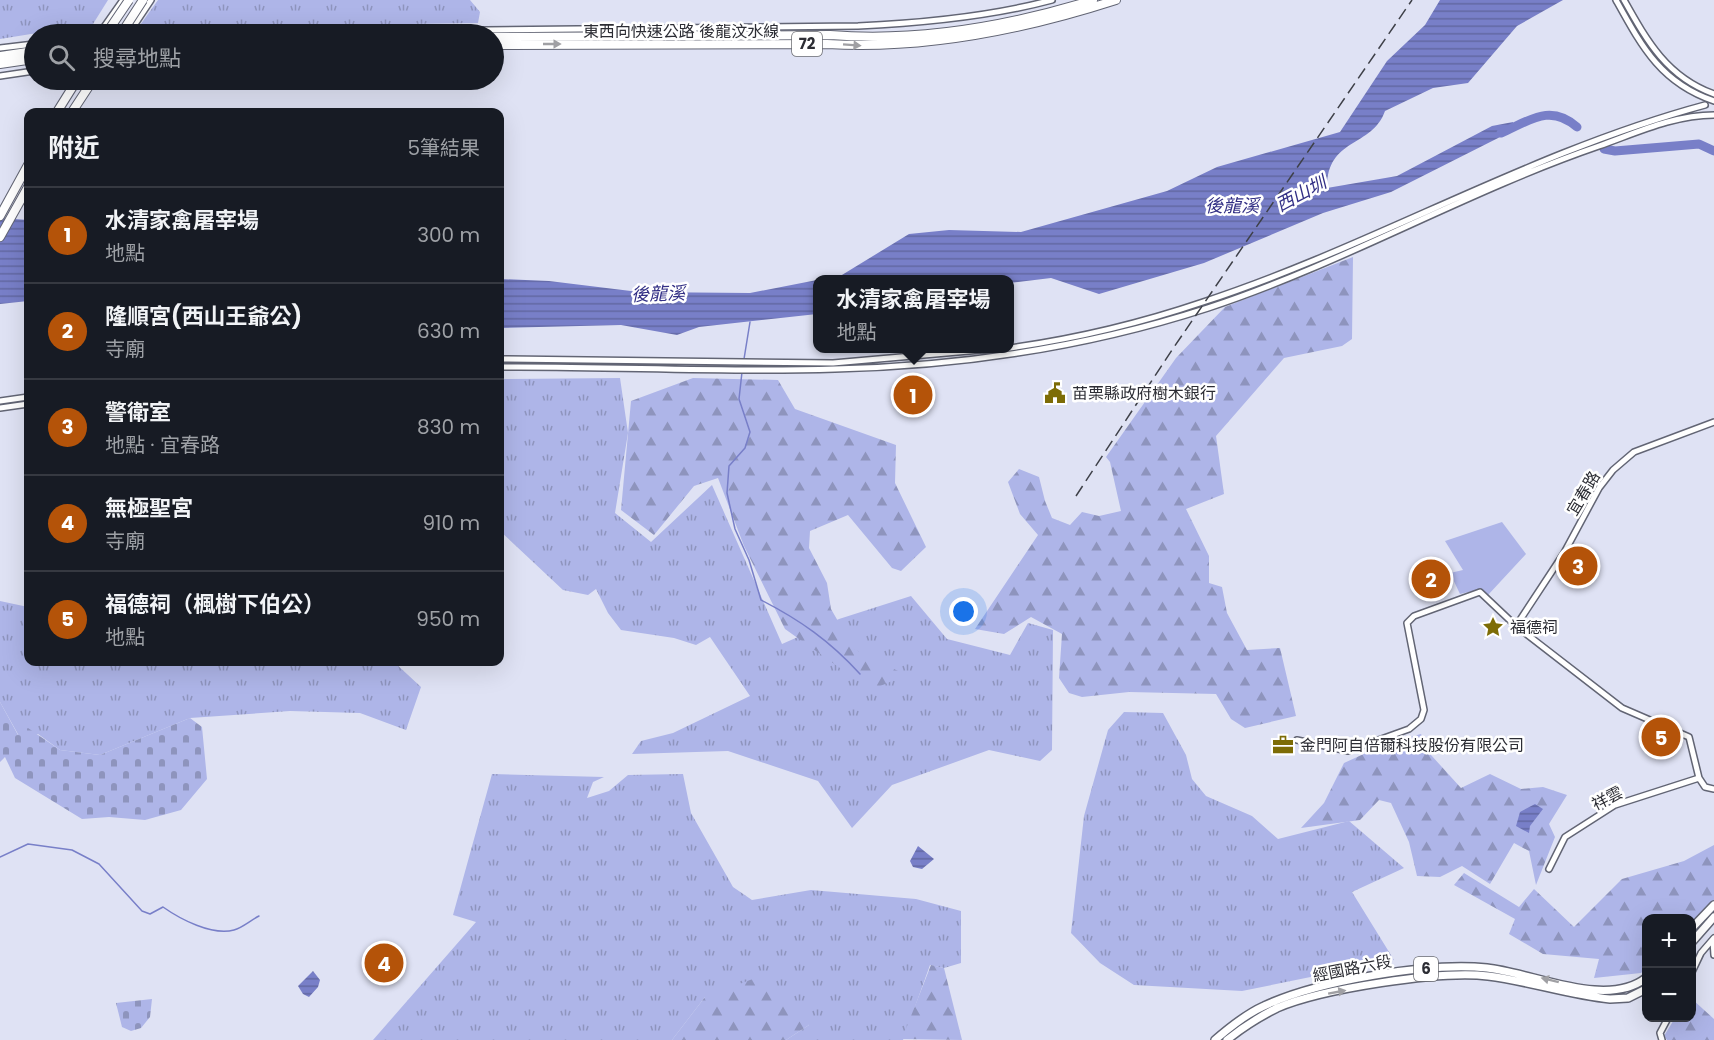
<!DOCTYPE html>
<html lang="zh-TW">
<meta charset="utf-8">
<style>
body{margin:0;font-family:Poppins,"Noto Sans TC",sans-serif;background:#242831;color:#f1f3f6}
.controls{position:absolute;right:18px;bottom:18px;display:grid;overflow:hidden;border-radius:12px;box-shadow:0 6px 24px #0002}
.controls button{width:54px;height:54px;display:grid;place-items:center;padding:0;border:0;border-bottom:2px solid #363941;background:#171b24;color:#f1f3f6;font:30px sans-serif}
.you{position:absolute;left:964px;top:612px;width:21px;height:21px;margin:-15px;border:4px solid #fff;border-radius:50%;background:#1a73e8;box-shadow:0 0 0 9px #1a73e833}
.badge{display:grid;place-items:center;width:39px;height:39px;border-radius:50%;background:#b45309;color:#fff;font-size:20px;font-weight:700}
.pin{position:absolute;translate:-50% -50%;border:3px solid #fff;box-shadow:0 2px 6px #0006}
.popup{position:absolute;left:813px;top:275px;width:201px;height:78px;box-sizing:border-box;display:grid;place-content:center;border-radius:12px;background:#171b24;filter:drop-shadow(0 2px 4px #0005);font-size:20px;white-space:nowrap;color:#9ea1a6}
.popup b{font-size:22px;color:#f1f3f6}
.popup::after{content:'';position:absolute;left:50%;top:100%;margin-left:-12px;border:12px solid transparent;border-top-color:#171b24}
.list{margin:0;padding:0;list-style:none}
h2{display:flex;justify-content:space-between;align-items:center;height:78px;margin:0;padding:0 24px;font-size:26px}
h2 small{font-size:20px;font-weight:400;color:#9ea1a6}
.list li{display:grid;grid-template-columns:39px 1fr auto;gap:18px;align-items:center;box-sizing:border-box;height:96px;padding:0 24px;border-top:2px solid #363941}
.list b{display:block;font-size:22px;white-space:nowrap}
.list p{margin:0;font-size:20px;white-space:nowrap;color:#9ea1a6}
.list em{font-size:20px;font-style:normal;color:#9ea1a6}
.icon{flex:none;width:33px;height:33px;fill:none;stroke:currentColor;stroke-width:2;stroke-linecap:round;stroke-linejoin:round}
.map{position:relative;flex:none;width:1714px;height:1040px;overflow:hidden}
.search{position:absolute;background:#171b24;box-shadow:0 6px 24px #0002;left:24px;top:24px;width:480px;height:66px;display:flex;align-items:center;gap:15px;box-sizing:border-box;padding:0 21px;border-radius:33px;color:#9ea1a6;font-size:22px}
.panel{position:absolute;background:#171b24;box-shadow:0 6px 24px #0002;left:24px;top:108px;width:480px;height:558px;border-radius:12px}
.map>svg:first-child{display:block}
.grass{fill:url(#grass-tufts)}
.forest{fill:url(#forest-firs)}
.cemetery{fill:url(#cemetery-stones)}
.park{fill:#aeb5e8}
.water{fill:url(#water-rules)}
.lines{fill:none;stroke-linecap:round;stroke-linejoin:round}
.stream{stroke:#787fc8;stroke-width:1.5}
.river{stroke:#787fc8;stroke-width:9}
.minor-casing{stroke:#626574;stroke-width:8}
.major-casing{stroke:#626574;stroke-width:10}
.highway-casing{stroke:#626574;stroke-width:10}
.minor{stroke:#fff;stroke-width:5}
.major{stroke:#fff;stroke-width:7}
.highway{stroke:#fff;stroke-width:8}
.rail{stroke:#3e4048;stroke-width:1.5;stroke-dasharray:12 6;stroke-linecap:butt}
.highway-bridge-casing{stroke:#626574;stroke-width:10;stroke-linecap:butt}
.highway-bridge{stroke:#fff;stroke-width:8}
.oneway{fill:#a0a0a4}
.labels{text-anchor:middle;stroke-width:5;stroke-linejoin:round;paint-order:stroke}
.shield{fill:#fff;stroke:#6b6c71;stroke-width:1.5}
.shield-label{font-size:15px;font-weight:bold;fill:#2c2d34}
.street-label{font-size:16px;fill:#2c2d34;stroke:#fff}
.poi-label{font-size:16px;fill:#2c2d34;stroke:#fff;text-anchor:start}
.water-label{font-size:18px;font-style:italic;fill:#322f85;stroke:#fff}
</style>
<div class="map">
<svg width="1714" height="1040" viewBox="0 0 1714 1040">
<defs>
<pattern id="grass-tufts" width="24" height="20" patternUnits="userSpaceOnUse" patternTransform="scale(1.5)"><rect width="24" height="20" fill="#aeb5e8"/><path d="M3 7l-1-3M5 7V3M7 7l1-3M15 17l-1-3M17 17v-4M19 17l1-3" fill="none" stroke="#8e94bd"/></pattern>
<pattern id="forest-firs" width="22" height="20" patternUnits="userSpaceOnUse" patternTransform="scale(1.5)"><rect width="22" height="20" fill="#aeb5e8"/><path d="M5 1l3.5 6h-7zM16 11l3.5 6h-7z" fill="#8e94bd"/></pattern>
<pattern id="cemetery-stones" width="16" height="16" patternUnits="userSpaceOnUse" patternTransform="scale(1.5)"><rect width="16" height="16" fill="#aeb5e8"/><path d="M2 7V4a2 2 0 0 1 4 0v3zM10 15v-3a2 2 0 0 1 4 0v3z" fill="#8e94bd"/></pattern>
<pattern id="water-rules" width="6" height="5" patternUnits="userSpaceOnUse" patternTransform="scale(1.5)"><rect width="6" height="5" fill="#787fc8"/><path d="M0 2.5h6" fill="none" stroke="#6368a3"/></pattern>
</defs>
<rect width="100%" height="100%" fill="#dfe2f4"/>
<path class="grass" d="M 0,0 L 108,0 L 93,24 L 0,39 Z
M 158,0 L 470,0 L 480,12 L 478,23 L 138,28 Z
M 620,378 L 628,433 L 615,513 L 651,542 L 712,485 L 782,644 L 839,619 L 911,596 L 947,639 L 1010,655 L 1028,623 L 1053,630 L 1052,750 L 1040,761 L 989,750 L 892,785 L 852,828 L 818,781 L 728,751 L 632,754 L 641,741 L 673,733 L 750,696 L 710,637 L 696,645 L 674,638 L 621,630 L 608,613 L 596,589 L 588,595 L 563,590 L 500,531 L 500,379 Z
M 0,601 L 28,607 L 28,662 L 394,662 L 421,687 L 406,730 L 360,713 L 290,711 L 190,718 L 100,755 L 60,750 L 38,734 L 19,736 L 0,702 Z
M 1124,712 L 1163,713 L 1186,755 L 1192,779 L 1206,796 L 1252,816 L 1278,839 L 1349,821 L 1404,868 L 1352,892 L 1394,960 L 1242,991 L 1134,985 L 1100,963 L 1071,933 L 1084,816 L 1108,730 Z
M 492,774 L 604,777 L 593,782 L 587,798 L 609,791 L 628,775 L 683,774 L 691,813 L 733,887 L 752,900 L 811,890 L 916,899 L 961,911 L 961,963 L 944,968 L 930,965 L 903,1040 L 786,1040 L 809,1025 L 705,997 L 672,1040 L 373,1040 L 476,922 L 453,915 Z"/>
<path class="forest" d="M 1353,257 L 1352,339 L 1342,346 L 1284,358 L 1216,436 L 1224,494 L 1186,509 L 1209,556 L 1209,583 L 1222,587 L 1227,613 L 1247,650 L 1280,648 L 1296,716 L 1245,728 L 1231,719 L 1216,694 L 1129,692 L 1082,697 L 1069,693 L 1059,678 L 1062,634 L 1031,617 L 1004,634 L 975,629 L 1038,535 L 1020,514 L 1008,482 L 1019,469 L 1039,477 L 1045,501 L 1052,518 L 1070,525 L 1082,512 L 1099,516 L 1121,511 L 1110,462 L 1106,457 L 1176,358 L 1225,307 Z
M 693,378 L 778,380 L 795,409 L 896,445 L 895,483 L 926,547 L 901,571 L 892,568 L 848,515 L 810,531 L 809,548 L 827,583 L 831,609 L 854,649 L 906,675 L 871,690 L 785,629 L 744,546 L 718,478 L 694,486 L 654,535 L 621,510 L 631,401 Z
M 1421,734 L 1431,755 L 1461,788 L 1490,774 L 1521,789 L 1543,787 L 1567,795 L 1549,824 L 1555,837 L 1536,885 L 1529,851 L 1514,843 L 1490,884 L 1462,866 L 1440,877 L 1417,876 L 1409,842 L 1391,803 L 1379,800 L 1360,820 L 1301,828 L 1324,803 L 1344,763 L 1390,742 Z
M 1714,845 L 1714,905 L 1692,926 L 1692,918 L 1646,918 L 1646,968 L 1641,973 L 1594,978 L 1599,959 L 1543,954 L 1509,934 L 1515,919 L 1454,885 L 1464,873 L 1519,907 L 1534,889 L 1574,927 L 1622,879 L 1684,861 Z
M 931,965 L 944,968 L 962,1040 L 902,1039 Z
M 766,974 L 809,1025 L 786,1040 L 672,1040 L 705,997 Z
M 1692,999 L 1714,1019 L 1714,1040 L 1667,1040 L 1664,1036 L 1675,1018 L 1692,1018 Z"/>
<path class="cemetery" d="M 0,702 L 18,735 L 28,728 L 60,750 L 100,755 L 190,718 L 202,727 L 207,779 L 181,810 L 145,820 L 109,817 L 82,819 L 15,778 L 5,757 L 0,762 Z
M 152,999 L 150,1017 L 141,1028 L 131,1031 L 122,1027 L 116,1003 Z"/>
<path class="park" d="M 1502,522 L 1526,554 L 1488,595 L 1481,589 L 1460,594 L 1450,573 L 1463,570 L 1445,541 Z"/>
<path class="water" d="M 1440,0 L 1563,0 L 1517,26 L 1468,83 L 1433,88 L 1385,111 C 1372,148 1327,137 1327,188 L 1397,176 L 1492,126 L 1513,122 L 1512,131 L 1391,192 L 1323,213 L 1204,263 L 1099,294 L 1051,278 L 1009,283 L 1009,280 L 822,279 L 837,278 L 909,234 L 949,230 L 1021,232 L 1167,191 L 1217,167 L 1340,132 L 1387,61 L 1425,25 Z
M 0,218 L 28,220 L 28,301 L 0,304 Z
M 500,279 L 549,281 L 639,292 L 750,293 L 817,280 L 817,314 L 699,327 L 677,335 L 621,325 L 500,328 Z
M 1535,804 L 1543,809 L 1530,826 L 1529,833 L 1516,826 L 1520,812 Z
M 918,846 L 934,859 L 922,869 L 913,867 L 910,861 Z
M 313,971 L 320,980 L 318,987 L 309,997 L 303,994 L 298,986 Z"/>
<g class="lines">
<path class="stream" d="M 744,359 L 750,322
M 742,372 L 739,399 L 750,432 L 745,448 L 729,466 L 727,493 L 735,529 L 749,560 L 761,600 C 800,620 830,641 860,674
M 0,857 L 28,844 L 72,850 L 99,864 L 142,911 L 150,914 L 163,907 C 180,919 212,936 234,930 C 242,928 251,920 259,916"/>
<path class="river" d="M 1501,133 C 1529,121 1550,103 1577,127
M 1604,149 L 1615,151 L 1699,144 L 1714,151"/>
<defs>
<path id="minor" d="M 1616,0 C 1642,47 1661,83 1714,101
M 1624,0 C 1647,41 1667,77 1714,94
M 129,33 L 151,0
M 99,34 L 123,0
M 104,34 L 858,26 C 923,23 989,17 1052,0
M 0,48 L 34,44
M 0,76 L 34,71
M 1009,348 C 1074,339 1141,323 1203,302 C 1374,246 1530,152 1705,105
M 500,359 L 833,363 L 1003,348
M 500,367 C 611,366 723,373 835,369 C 960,366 1088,347 1208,308 C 1342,264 1465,192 1599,146 C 1636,133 1674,115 1714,115
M 0,401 L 28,397
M 0,408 L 28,404
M 1516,626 L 1564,553 L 1599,488 L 1613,470 L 1634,452 L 1714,422
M 1297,740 L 1348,751 L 1409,729 L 1421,719 L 1424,710 L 1407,623 L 1414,616 L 1480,592 L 1516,626 L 1622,708 L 1689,737 L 1699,778 L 1705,787 L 1714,789
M 1549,869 L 1565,837 L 1615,805 L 1699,778
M 1713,941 L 1714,955
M 1692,972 L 1701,953 L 1714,938
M 1662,1040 L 1660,1033 L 1668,1018"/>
<path id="major" d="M 1692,928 L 1714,905
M 1692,942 L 1714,917
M 1215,1040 C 1230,1027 1246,1014 1264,1006 C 1317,981 1429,962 1487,968 C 1534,973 1606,1009 1646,978
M 1227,1040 C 1243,1027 1259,1017 1277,1008 C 1321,989 1441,970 1488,976 C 1529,981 1569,995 1610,999 L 1628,998 L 1646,989"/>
<path id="highway" d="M 494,37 L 830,35 C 918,42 1009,26 1093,0
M 494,45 L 827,44 C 925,50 1023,30 1116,0
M 0,56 L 34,51
M 0,64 L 34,59
M 57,112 L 77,80
M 72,112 L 93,80
M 0,216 L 28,165
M 0,237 L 28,187"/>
</defs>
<use href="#minor" class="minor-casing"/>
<use href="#major" class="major-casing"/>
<use href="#highway" class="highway-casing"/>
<use href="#minor" class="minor"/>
<use href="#major" class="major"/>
<use href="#highway" class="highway"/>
<path class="rail" d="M 1076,496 L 1172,350 L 1412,0"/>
<defs>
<path id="highway-bridge" d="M 106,34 L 129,0
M 121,34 L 143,0"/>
</defs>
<use href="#highway-bridge" class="highway-bridge-casing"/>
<use href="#highway-bridge" class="highway-bridge"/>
</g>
<defs><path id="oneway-solid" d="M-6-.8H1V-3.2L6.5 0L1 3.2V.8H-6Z" transform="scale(1.5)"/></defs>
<g class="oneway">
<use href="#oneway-solid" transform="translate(552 44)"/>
<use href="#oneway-solid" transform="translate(852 45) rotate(4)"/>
<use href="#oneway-solid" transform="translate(1550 980) rotate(-166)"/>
<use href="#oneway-solid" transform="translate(1337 992) rotate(-10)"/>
</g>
<defs>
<symbol id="civic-bare" viewBox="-9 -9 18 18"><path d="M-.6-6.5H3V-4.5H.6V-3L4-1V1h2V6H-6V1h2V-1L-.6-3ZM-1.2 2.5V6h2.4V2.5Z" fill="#7d6c06" stroke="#fff" stroke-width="2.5" paint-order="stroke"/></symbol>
<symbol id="sight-bare" viewBox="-9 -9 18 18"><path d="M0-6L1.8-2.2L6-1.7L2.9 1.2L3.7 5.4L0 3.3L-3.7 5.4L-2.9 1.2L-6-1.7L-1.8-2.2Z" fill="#7d6c06" stroke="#fff" stroke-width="2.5" paint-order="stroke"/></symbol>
<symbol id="office-bare" viewBox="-9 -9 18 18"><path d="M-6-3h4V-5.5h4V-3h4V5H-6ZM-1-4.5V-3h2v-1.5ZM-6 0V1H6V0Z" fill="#7d6c06" stroke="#fff" stroke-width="2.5" paint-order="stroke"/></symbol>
</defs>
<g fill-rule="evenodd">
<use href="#civic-bare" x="1040" y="378" width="30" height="30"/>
<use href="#sight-bare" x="1478" y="612" width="30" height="30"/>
<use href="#office-bare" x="1268" y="730" width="30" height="30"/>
</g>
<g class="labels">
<g class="shield">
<rect x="792" y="32" width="30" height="24" rx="4.5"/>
<rect x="1414" y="957" width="24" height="24" rx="4.5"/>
</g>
<g class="shield-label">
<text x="807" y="49">72</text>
<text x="1426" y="974">6</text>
</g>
<g class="street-label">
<text x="681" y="37">東西向快速公路 後龍汶水線</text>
<text transform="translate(1583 493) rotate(-59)" y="6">宜春路</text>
<text transform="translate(1607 798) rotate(-27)" y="6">祥雲</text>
<text transform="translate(1352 968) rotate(-11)" y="6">經國路六段</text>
</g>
<g class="poi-label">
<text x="1072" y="399">苗栗縣政府樹木銀行</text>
<text x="1510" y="633">福德祠</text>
<text x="1300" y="751">金門阿自倍爾科技股份有限公司</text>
</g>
<g class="water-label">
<text transform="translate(1301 194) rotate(-28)" y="6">西山圳</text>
<text x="1232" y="212">後龍溪</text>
<text transform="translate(658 294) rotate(-2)" y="6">後龍溪</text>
</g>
</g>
</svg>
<div class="controls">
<button>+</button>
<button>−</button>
</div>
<div class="you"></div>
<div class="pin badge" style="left:913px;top:395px">1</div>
<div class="popup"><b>水清家禽屠宰場</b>地點</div>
<div class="pin badge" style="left:1431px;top:579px">2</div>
<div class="pin badge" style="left:1578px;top:566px">3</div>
<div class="pin badge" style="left:384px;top:963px">4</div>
<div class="pin badge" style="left:1661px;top:737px">5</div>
<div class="search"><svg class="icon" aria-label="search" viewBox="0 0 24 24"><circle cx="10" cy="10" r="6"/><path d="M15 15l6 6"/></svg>搜尋地點</div>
<section class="panel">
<h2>附近<small>5筆結果</small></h2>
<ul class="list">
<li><span class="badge">1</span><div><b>水清家禽屠宰場</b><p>地點</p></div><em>300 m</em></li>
<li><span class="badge">2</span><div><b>隆順宮(西山王爺公)</b><p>寺廟</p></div><em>630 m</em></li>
<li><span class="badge">3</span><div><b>警衛室</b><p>地點 · 宜春路</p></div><em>830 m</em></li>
<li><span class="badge">4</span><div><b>無極聖宮</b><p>寺廟</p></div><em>910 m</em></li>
<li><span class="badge">5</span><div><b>福德祠（楓樹下伯公）</b><p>地點</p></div><em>950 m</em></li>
</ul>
</section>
</div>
